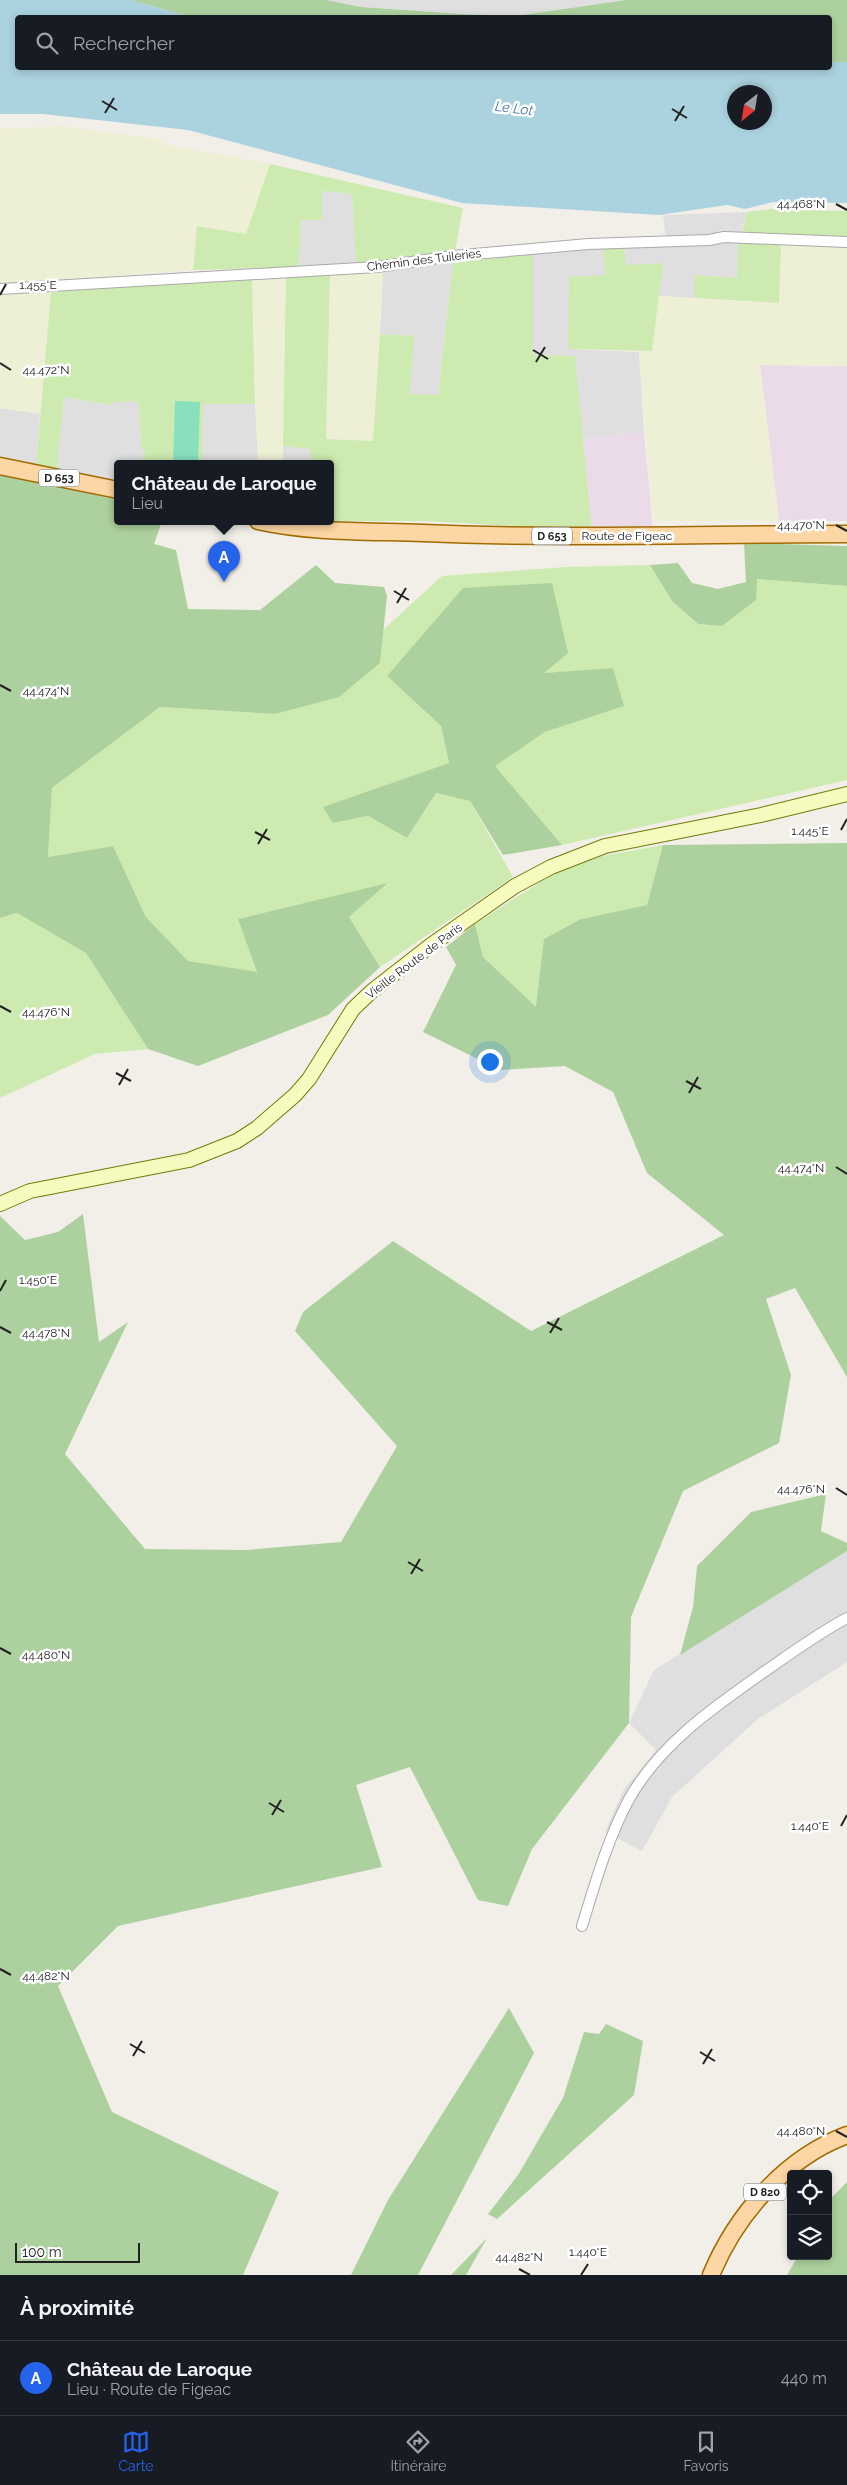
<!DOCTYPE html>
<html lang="fr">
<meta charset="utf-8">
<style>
body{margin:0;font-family:Raleway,sans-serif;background:#20242c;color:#f1f3f6}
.controls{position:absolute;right:15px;bottom:15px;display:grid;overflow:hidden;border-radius:5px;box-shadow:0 2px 8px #0003}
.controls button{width:45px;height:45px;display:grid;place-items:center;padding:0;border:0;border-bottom:1px solid #363941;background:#171b24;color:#f1f3f6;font:25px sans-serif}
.compass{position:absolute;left:727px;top:85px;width:45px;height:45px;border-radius:50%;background:#171b24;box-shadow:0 2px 8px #0003;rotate:210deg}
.scale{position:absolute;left:15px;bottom:12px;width:125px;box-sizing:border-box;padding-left:5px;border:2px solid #222;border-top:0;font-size:14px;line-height:18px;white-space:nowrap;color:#222;-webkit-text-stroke:4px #fff;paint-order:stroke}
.you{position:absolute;left:489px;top:1061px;width:18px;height:18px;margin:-12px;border:4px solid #fff;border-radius:50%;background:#1a73e8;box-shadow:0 0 0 8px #1a73e833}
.badge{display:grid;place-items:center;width:32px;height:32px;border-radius:50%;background:#2563eb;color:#fff;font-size:16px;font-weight:700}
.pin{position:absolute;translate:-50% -41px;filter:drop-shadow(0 1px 2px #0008)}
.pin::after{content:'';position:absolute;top:26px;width:18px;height:15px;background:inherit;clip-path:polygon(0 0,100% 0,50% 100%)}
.popup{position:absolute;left:114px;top:460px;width:220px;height:65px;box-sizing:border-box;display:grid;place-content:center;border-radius:5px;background:#171b24;filter:drop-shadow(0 1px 4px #0005);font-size:16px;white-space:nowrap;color:#9ea1a6}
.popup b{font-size:19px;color:#f1f3f6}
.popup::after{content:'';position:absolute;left:50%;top:100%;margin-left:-10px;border:10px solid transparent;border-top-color:#171b24}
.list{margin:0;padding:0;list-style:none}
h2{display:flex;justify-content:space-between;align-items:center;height:65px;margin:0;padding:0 20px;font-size:21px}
h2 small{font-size:16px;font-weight:400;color:#9ea1a6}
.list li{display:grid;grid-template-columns:32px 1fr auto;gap:15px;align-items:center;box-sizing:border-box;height:75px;padding:0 20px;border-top:1px solid #363941}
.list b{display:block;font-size:19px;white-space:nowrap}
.list p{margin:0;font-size:16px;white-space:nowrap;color:#9ea1a6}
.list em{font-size:16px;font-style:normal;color:#9ea1a6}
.icon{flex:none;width:28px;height:28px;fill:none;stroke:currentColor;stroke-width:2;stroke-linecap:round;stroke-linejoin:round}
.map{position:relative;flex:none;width:847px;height:2275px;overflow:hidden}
.search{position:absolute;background:#171b24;box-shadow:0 2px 8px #0003;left:15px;right:15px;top:15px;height:55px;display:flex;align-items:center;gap:12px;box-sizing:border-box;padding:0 18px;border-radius:5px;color:#9ea1a6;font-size:19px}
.sheet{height:140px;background:#171b24}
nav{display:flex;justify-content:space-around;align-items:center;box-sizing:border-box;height:70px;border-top:1px solid #363941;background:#171b24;font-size:14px;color:#9ea1a6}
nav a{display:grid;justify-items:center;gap:2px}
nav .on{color:#2563eb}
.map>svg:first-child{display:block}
.residential{fill:#e0dfdf}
.industrial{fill:#ebdbe8}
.farmland{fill:#eef0d5}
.grass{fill:#cdebb0}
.forest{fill:#add19e}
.pitch{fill:#88e0be}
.water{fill:#aad3df;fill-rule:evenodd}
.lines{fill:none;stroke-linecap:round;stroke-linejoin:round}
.street-casing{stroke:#a9a9a9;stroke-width:12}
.secondary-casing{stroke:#707d05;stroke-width:16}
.primary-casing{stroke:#a06b00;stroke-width:19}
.street{stroke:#fff;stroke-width:10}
.secondary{stroke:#f7fabf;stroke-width:14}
.primary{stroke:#fcd6a4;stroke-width:16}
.ticks{fill:none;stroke:#222;stroke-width:2}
.labels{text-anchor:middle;stroke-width:5;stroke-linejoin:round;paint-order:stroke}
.shield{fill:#fff;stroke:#646464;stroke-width:1}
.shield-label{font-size:11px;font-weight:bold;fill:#222}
.street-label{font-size:12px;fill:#222;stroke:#fff}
.water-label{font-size:14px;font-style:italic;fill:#4a7aab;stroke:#fff}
.ticks-label{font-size:12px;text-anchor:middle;fill:#222;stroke:#fff;stroke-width:5;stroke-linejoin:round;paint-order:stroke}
</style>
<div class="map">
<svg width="847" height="2275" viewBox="0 0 847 2275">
<rect width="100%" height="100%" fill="#f2efe9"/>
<path class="residential" d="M 326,0 L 626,0 L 515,16 L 460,14 L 361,7 Z
M 322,191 L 352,194 L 356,264 L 299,267 L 301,219 Z
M 747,212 L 738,242 L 737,278 L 696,275 L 694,298 L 658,296 L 663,264 L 626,265 L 624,246 L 666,238 L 663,215 Z
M 603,248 L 605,275 L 568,349 L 639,352 L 644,432 L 583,439 L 575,356 L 533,355 L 533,254 Z
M 453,263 L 438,395 L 410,394 L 413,336 L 380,334 L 383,270 Z
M 64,397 L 109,405 L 112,402 L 135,401 L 139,405 L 141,447 L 145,452 L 141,463 L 118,463 L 118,480 L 57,469 Z
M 203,404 L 255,404 L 258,463 L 202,463 Z
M 0,408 L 40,414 L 36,465 L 0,459 Z
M 283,446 L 312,449 L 311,463 L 283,463 Z
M 847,1551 L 847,1662 L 758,1719 L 672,1797 L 642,1851 L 605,1832 L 624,1789 L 656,1750 L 629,1723 L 654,1670 Z"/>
<path class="industrial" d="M 760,365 L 847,366 L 847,521 L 779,521 Z
M 644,432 L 653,530 L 592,530 L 583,439 Z"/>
<path class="farmland" d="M 63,126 L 165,140 L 164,144 L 270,164 L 246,234 L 197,226 L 193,270 L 0,284 L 0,129 Z
M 781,245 L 847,245 L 847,366 L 760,365 L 779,521 L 653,521 L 639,352 L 652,350 L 658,296 L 778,303 Z
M 383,270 L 374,441 L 326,439 L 330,273 Z
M 286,276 L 283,463 L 258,463 L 252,278 Z
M 51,292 L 40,414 L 0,408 L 0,295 Z"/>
<path class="grass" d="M 270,164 L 463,208 L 455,251 L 356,264 L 352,194 L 322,191 L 322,220 L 301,220 L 299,267 L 193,270 L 197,226 L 246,234 Z
M 771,209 L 847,211 L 847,237 L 741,235 L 747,212 Z
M 738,242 L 781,245 L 779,303 L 694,298 L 695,275 L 737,278 Z
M 624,246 L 626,265 L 663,263 L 652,351 L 568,349 L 569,277 L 605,275 L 603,248 Z
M 533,254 L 533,355 L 575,356 L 592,530 L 423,521 L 311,521 L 330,521 L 330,463 L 311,463 L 311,449 L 283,446 L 286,276 L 330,273 L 326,439 L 373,441 L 380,334 L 414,336 L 410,394 L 438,395 L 453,263 Z
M 252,278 L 255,404 L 203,404 L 202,463 L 141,463 L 145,452 L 141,447 L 139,405 L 135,401 L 112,402 L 110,405 L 64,397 L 57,469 L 36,465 L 51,292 Z
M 650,565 L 672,601 L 698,624 L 722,626 L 757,579 L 847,586 L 847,780 L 562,845 L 494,766 L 545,732 L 623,706 L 613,669 L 543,673 L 387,676 L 441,726 L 449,763 L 324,807 L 333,823 L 368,816 L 407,838 L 436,793 L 470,801 L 513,877 L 380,967 L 349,917 L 387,884 L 239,919 L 257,973 L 188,961 L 146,917 L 113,846 L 48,857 L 52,788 L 160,707 L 275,714 L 380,663 L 383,630 L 442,576 L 566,567 Z
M 663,845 L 647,905 L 581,919 L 536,1008 L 483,957 L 475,924 L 553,874 L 602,856 Z
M 17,913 L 86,953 L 148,1049 L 95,1054 L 0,1098 L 0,918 Z"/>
<path class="forest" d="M 130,0 L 326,0 L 361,7 L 462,14 L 515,16 L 626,0 L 847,0 L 847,62 L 830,62 L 830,18 L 201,18 L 187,16 Z
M 0,474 L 118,500 L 118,521 L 162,521 L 154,544 L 176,550 L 188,609 L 260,610 L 316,565 L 335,583 L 384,587 L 387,596 L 380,663 L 339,697 L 275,714 L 160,707 L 52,788 L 48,857 L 113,846 L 146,917 L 188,961 L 257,972 L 238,919 L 388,883 L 349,917 L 380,967 L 328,1015 L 198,1066 L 148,1049 L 86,953 L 17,913 L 0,918 Z
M 744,543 L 847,546 L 847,586 L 757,579 L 756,600 L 722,626 L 698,624 L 672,601 L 650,565 L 678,563 L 692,583 L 718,589 L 746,582 Z
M 552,583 L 568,653 L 544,673 L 613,668 L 624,706 L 545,732 L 495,766 L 562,845 L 503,855 L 470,801 L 436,793 L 407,838 L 368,816 L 333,823 L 323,807 L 449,763 L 441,726 L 387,676 L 463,588 Z
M 847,843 L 847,1377 L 795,1288 L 766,1299 L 791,1375 L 779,1443 L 683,1491 L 631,1617 L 629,1723 L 532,1849 L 508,1906 L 478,1900 L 410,1767 L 356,1785 L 382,1867 L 118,1926 L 58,1986 L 112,2112 L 279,2192 L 243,2275 L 0,2275 L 0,1216 L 25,1240 L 58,1232 L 83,1214 L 99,1342 L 128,1322 L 65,1454 L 145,1549 L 246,1550 L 341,1542 L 397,1446 L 295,1331 L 303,1312 L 393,1241 L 531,1331 L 724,1235 L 647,1173 L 613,1092 L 565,1066 L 500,1070 L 423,1032 L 456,965 L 446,947 L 475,924 L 483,957 L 536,1007 L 544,939 L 581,919 L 647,905 L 663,845 Z
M 826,1494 L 821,1531 L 847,1543 L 847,1551 L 680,1655 L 693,1607 L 697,1566 L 751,1512 Z
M 509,2008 L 534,2053 L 418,2275 L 351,2275 L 388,2200 Z
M 606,2024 L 643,2041 L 634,2095 L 497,2219 L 488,2214 L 518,2175 L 563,2098 L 584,2032 L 599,2034 Z
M 847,2182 L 847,2275 L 787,2275 L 798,2256 L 828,2256 L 828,2201 Z
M 487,2238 L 466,2275 L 451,2275 Z"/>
<path class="pitch" d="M 175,401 L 200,402 L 198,463 L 173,463 Z"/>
<path class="water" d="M 0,0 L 130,0 L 187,16 L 201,17 L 18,18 L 18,68 L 554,69 L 564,68 L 830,68 L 830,62 L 847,62 L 847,203 L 773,202 L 745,209 L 727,205 L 659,215 L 462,203 L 188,130 L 43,114 L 0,114 ZM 764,92 L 764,122 L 734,122 L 734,92 Z"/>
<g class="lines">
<defs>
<path id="street" d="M 0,289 L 377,267 L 452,256 L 588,244 L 709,240 L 724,237 L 847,242
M 582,1926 C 595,1884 607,1841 628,1801 C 658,1746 711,1709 761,1674 C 790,1654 817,1634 847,1618"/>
<path id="secondary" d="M 0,1204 L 30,1191 L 189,1160 L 237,1141 L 257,1128 L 295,1095 L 309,1079 L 353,1009 L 372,991 L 431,945 L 515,886 L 551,867 L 605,846 L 761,815 L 847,794"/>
<path id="primary" d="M 0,466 L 118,490
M 258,521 C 311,533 369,531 423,533 C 565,539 706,534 847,534
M 711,2275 C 736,2215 785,2158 847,2135"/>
</defs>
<use href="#street" class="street-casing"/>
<use href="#secondary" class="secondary-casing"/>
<use href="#primary" class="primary-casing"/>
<use href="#street" class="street"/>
<use href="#secondary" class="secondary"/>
<use href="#primary" class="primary"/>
</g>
<path class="ticks" d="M 102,101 L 117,110M 672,109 L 687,118M 105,113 L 114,98M 675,121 L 684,106M 836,204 L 847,210M 0,295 L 6,284M 533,350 L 548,359M 536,362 L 545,347M 0,363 L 11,370M 836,525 L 847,531M 394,591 L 409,600M 397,603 L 406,588M 0,685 L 11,691M 841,830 L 847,819M 255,832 L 270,840M 258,844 L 267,829M 0,1006 L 11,1012M 116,1073 L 131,1081M 686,1081 L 701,1089M 119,1085 L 128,1069M 689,1093 L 698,1077M 836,1167 L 847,1174M 0,1291 L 6,1280M 547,1322 L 562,1330M 0,1327 L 11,1333M 550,1333 L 559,1318M 836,1488 L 847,1495M 408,1562 L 423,1571M 411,1574 L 420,1559M 0,1648 L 11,1654M 269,1803 L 284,1812M 272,1815 L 281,1800M 841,1826 L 847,1815M 0,1969 L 11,1975M 130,2044 L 145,2053M 700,2052 L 715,2061M 133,2056 L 142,2041M 703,2064 L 712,2049M 836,2131 L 847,2137M 519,2269 L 530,2275M 581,2275 L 588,2264"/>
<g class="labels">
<g class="shield">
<rect x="39" y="469.5" width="40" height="17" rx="4"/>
<rect x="532" y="527.5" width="40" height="17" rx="4"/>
<rect x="744" y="2183.5" width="42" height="17" rx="4"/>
</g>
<g class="shield-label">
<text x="59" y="482">D 653</text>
<text x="552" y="540">D 653</text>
<text x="765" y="2196">D 820</text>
</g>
<g class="street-label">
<text transform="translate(424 260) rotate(-7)" y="4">Chemin des Tuileries</text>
<text x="627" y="540">Route de Figeac</text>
<text transform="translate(414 961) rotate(-37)" y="4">Vieille Route de Paris</text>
</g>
<g class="water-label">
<text transform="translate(514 108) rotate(7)" y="5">Le Lot</text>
</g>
</g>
<g class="ticks-label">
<text x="801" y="208">44.468°N</text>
<text x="38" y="289">1.455°E</text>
<text x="46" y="374">44.472°N</text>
<text x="801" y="529">44.470°N</text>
<text x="46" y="695">44.474°N</text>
<text x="810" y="835">1.445°E</text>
<text x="46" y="1016">44.476°N</text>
<text x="801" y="1172">44.474°N</text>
<text x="38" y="1284">1.450°E</text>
<text x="46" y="1337">44.478°N</text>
<text x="801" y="1493">44.476°N</text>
<text x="46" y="1659">44.480°N</text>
<text x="810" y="1830">1.440°E</text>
<text x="46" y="1980">44.482°N</text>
<text x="801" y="2135">44.480°N</text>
<text x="588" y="2256">1.440°E</text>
<text x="519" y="2261">44.482°N</text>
</g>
</svg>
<div class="controls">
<button><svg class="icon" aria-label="locate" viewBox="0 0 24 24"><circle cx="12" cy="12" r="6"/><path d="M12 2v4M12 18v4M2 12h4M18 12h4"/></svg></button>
<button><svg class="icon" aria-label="layers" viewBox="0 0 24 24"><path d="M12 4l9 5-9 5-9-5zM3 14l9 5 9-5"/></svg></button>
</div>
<svg class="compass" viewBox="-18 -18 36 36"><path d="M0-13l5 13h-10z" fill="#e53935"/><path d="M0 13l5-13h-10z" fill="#9ea1a6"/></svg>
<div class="scale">100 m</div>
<div class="you"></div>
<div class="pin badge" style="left:224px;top:582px">A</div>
<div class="popup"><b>Château de Laroque</b>Lieu</div>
<div class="search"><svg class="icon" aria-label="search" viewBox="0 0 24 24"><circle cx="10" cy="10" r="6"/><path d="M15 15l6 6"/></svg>Rechercher</div>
</div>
<section class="sheet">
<h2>À proximité<small></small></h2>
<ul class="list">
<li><span class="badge">A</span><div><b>Château de Laroque</b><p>Lieu · Route de Figeac</p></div><em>440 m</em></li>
</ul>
</section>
<nav>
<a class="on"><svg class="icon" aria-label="map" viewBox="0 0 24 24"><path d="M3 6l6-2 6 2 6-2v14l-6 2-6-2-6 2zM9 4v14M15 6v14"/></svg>Carte</a>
<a><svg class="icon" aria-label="directions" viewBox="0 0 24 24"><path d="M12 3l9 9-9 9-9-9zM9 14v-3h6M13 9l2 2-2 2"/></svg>Itinéraire</a>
<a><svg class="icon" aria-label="saved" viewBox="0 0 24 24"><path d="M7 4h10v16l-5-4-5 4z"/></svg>Favoris</a>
</nav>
